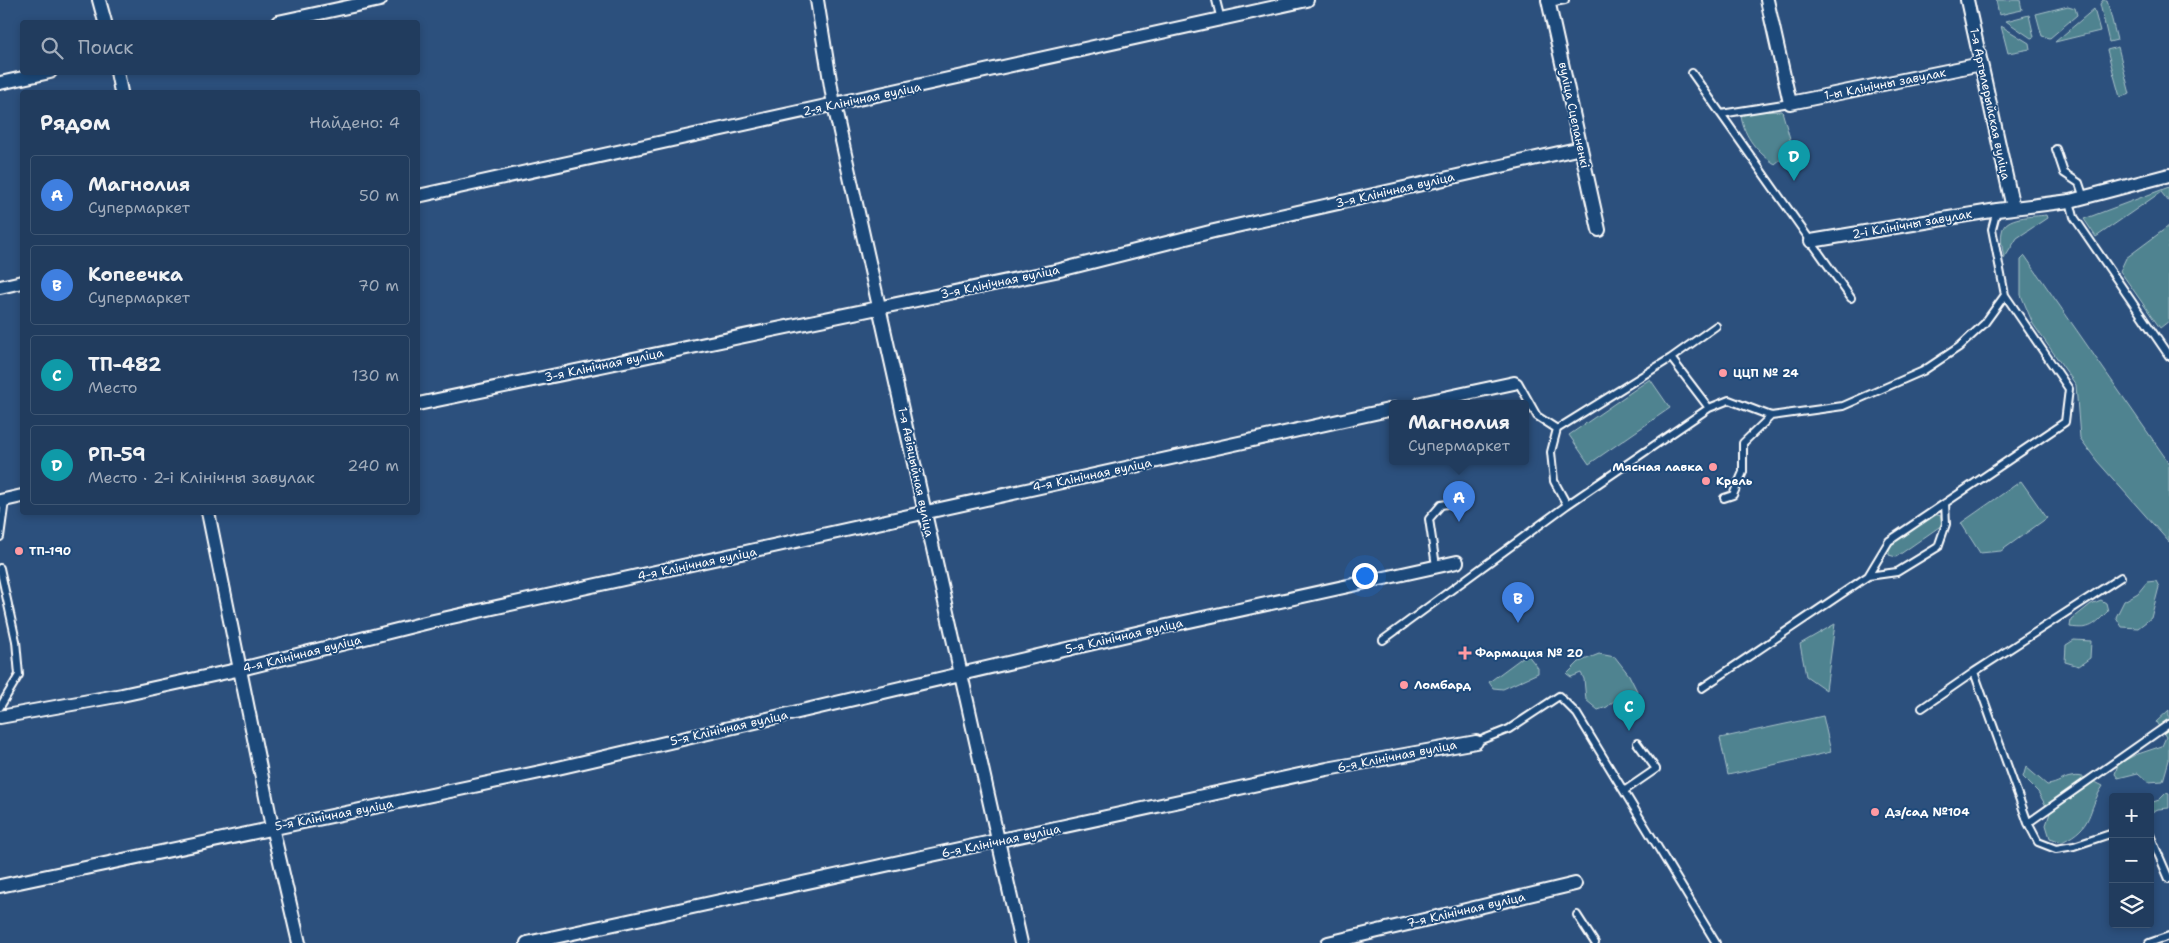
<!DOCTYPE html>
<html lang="ru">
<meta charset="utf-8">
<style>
body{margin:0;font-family:"Shantell Sans",sans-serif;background:#294364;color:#f1f3f6}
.controls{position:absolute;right:15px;bottom:15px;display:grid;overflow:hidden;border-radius:5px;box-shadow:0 2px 8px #0003}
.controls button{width:45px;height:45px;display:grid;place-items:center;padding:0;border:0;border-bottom:1px solid #3e5673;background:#213c5e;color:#f1f3f6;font:25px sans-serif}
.you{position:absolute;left:1364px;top:575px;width:18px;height:18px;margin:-12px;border:4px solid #fff;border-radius:50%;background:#1a73e8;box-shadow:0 0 0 8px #1a73e833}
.badge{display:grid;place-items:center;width:32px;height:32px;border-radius:50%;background:#e69b98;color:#fff;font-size:16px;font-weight:700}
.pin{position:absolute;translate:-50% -41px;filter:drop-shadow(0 1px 2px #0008)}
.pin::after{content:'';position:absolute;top:26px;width:18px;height:15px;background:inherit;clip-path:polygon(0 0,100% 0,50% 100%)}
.popup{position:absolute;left:1389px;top:400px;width:140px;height:65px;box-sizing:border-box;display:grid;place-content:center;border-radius:5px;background:#213c5e;filter:drop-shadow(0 1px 4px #0005);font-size:16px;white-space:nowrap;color:#a2adbc}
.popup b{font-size:19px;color:#f1f3f6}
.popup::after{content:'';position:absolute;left:50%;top:100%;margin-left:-10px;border:10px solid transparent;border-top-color:#213c5e}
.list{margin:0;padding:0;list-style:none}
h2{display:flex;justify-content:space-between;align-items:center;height:65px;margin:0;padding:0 20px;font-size:21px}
h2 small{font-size:16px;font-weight:400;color:#a2adbc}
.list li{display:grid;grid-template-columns:32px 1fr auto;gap:15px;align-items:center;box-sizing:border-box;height:80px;margin:0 10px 10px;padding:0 10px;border:1px solid #3e5673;border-radius:5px}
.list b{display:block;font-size:19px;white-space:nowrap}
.list p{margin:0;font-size:16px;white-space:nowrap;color:#a2adbc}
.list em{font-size:16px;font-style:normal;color:#a2adbc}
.icon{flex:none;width:28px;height:28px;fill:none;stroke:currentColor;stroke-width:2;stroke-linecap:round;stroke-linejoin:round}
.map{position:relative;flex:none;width:2169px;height:943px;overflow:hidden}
.search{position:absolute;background:#213c5e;box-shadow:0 2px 8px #0003;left:20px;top:20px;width:400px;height:55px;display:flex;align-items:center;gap:12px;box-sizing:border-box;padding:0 18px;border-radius:5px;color:#a2adbc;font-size:19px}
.panel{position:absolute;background:#213c5e;box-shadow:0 2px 8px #0003;left:20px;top:90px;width:400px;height:425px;border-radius:5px}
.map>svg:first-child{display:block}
.green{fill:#4f8390;stroke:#a7c1c8}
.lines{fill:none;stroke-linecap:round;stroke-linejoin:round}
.lane-casing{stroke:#fff;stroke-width:10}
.street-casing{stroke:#fff;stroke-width:16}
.lane{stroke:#1f4a7a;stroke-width:6}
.street{stroke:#1f4a7a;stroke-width:12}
.poi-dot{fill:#ff9aa2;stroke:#1f4a7a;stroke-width:2}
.labels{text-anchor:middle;stroke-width:4;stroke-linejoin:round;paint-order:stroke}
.street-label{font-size:12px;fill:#fff;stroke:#1f4a7a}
.poi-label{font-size:12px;font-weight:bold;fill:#fff;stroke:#1f4a7a;text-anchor:start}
</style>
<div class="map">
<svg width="2169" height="943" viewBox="0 0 2169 943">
<rect width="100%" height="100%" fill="#2c507d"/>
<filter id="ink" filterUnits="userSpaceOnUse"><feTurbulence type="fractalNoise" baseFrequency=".02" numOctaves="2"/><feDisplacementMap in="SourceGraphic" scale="10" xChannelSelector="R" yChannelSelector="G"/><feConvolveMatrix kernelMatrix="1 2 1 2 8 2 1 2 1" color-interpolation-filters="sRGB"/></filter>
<g filter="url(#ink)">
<path class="green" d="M 1996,0 L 2020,0 L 2022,10 L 1999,15 Z
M 2103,0 L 2107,0 L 2117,40 L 2109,42 L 2100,4 Z
M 2068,6 L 2075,8 L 2077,15 L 2050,38 L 2042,36 L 2036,14 Z
M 2094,9 L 2100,31 L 2055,42 Z
M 2029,15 L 2034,37 L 2031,38 L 2006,21 Z
M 2001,26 L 2029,43 L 2030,49 L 2008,53 Z
M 2118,47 L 2130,94 L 2120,97 L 2107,50 Z
M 1782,111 L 1793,149 L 1775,164 C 1758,153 1744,137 1741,116 L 1749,112 Z
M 2169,187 L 2169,202 L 2161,192 L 2096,237 L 2084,219 Z
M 2046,215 L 2047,218 L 2017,238 L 2004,259 C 2003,251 2000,240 2002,232 C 2004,215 2034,217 2046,215 Z
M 2169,226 L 2169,321 L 2160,328 L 2120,271 L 2126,258 Z
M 2025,256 L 2169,463 L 2169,542 L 2097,461 L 2080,438 L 2076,385 L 2033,324 L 2021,295 L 2021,260 Z
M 1650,379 L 1670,408 L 1589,464 L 1569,435 Z
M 2021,481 L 2047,518 L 2001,551 L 1980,553 L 1961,523 Z
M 1934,514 L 1941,516 L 1942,525 L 1896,557 L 1889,555 L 1889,546 Z
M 2156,581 L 2159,587 L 2151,618 L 2138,628 L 2122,627 L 2116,617 L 2124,601 L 2138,593 L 2147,582 Z
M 2101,600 L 2106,603 L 2108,611 C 2094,625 2091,630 2070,627 L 2071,620 L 2091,604 Z
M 1835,624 L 1826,690 L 1806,676 L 1800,644 Z
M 2074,640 L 2091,641 L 2090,658 L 2079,666 L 2065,662 L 2066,645 Z
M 1527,654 L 1538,668 L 1538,673 L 1503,689 L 1493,688 L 1489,682 Z
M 1599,654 L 1615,657 L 1629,675 L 1637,691 L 1634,696 L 1616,699 L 1607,707 L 1598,710 L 1586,700 L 1584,679 L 1581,673 L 1571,677 L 1567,674 L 1579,662 Z
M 2169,710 L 2169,760 L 2163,781 L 2148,782 L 2138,773 L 2118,778 L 2115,774 L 2118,764 L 2135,755 L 2162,746 L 2166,737 L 2156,722 Z
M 1823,716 L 1831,752 L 1728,775 L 1720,738 Z
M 2026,767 L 2047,785 C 2058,784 2063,778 2071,777 C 2082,774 2093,781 2103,786 C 2086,812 2095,826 2062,842 L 2050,838 L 2046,825 L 2050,813 L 2038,792 L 2023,777 Z
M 2166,793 L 2169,794 L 2169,808 L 2158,809 L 2150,813 L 2150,803 L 2159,800 Z"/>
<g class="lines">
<defs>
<path id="lane" d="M 1216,0 L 1221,20
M 1549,3 L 1565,0
M 1692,73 L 1851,298
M 1721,114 L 1790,103
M 2056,149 L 2064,173 L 2079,183 L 2084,198
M 2070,201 L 2074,217 L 2169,356
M 1671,358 L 1716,326
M 1515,383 L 1518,382 L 1537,416 L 1557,429 L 1671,358 L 1709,408
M 1557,429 L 1551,452 L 1554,481 L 1567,505
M 1724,498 L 1733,495 L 1743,472 L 1743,443 L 1771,416
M 0,537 L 5,500
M 1436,566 L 1429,519 L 1441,505 L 1459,502
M 0,568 L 16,641 L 19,675 L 0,707
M 1868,576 L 1897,572 L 1938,547 L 1946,524 L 1945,503
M 1383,640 L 1567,505 L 1709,408 L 1729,400 L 1771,416 L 1843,406 L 1923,371 L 1959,347 L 1984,324 L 2005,295 L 1992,229 L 1997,210
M 1702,688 L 1868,576 L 1889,541 L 2065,422 L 2069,389 L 2005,295
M 1922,708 L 1974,672
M 1476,742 L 1509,729 L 1559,696 L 1577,714 L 1716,943
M 1624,791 L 1656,769 L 1637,743
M 2028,823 L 2169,724
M 2113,833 L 2074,846 L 2056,849 L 2038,842 L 2028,823 L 1974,672 L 2121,577
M 2150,835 L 2169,879
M 1577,915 L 1595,943
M 2149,943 L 2169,936"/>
<path id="street" d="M 99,0 L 105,22
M 817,0 L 834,105 L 1021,943
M 1548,0 L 1599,230
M 1767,0 L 1790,103 L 1981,64
M 1967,0 L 2013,208
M 278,22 L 380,0
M 117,72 L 121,92
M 0,83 L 50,72
M 418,196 L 1307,0
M 1811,241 L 1997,210 L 2070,201 L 2169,175
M 0,287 L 22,282
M 1421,403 L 1514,383
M 418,404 L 1060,270 L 1214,231 L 1581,148
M 0,501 L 22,496
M 208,512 L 272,827 L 299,943
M 0,717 L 122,695 L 241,669 L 429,622 L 1393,409
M 0,886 L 545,771 L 1162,627 L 1457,562
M 527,943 L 1327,769 L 1476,742
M 1328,943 L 1575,884"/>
</defs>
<use href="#lane" class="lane-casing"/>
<use href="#street" class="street-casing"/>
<use href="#lane" class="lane"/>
<use href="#street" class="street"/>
</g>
</g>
<g class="poi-dot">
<circle cx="1723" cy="373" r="5"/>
<circle cx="1713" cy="467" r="5"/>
<circle cx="1706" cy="481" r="5"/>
<circle cx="19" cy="551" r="5"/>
<path d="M1462.5 645.5h5v5h5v5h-5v5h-5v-5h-5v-5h5z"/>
<circle cx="1404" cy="685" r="5"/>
<circle cx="1875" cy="812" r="5"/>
</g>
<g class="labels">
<g class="street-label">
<text transform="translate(1885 84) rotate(-11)" y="4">1-ы Клінічны завулак</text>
<text transform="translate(862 99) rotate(-12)" y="4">2-я Клінічная вуліца</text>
<text transform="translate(1990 104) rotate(78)" y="4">1-я Артылерыйская вуліца</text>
<text transform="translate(1574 115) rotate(78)" y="4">вуліца Сцепаненкі</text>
<text transform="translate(1395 190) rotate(-13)" y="4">3-я Клінічная вуліца</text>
<text transform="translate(1912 224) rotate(-10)" y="4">2-і Клінічны завулак</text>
<text transform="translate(1000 282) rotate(-12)" y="4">3-я Клінічная вуліца</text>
<text transform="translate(604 365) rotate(-12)" y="4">3-я Клінічная вуліца</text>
<text transform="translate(916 472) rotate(78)" y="4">1-я Авіяцыйная вуліца</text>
<text transform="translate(1092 475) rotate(-12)" y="4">4-я Клінічная вуліца</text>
<text transform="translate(697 564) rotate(-12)" y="4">4-я Клінічная вуліца</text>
<text transform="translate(1124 636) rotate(-13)" y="4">5-я Клінічная вуліца</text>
<text transform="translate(302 654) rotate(-14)" y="4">4-я Клінічная вуліца</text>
<text transform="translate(729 728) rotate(-13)" y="4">5-я Клінічная вуліца</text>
<text transform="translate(1397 756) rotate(-11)" y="4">6-я Клінічная вуліца</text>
<text transform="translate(334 815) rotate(-11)" y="4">5-я Клінічная вуліца</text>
<text transform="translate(1001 841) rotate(-12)" y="4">6-я Клінічная вуліца</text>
<text transform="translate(1466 910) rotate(-13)" y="4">7-я Клінічная вуліца</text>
</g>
<g class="poi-label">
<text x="1733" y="377">ЦЦП № 24</text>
<text x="1703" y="471" text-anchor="end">Мясная лавка</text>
<text x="1716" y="485">Крель</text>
<text x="29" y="555">ТП-190</text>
<text x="1475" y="657">Фармация № 20</text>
<text x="1414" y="689">Ломбард</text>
<text x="1885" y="816">Дз/сад №104</text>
</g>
</g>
</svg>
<div class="controls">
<button>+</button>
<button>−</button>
<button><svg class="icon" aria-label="layers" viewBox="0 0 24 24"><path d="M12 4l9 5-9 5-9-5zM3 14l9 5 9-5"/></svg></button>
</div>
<div class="you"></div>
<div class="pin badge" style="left:1459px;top:522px;background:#3f7fe0">A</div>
<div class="popup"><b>Магнолия</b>Супермаркет</div>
<div class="pin badge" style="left:1518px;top:623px;background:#3f7fe0">B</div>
<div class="pin badge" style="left:1629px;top:731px;background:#0f9aa8">C</div>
<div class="pin badge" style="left:1794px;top:181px;background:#0f9aa8">D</div>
<div class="search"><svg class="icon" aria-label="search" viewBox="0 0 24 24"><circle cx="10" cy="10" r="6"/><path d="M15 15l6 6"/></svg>Поиск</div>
<section class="panel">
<h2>Рядом<small>Найдено: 4</small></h2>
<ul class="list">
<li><span class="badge" style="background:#3f7fe0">A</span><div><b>Магнолия</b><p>Супермаркет</p></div><em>50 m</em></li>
<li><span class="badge" style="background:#3f7fe0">B</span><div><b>Копеечка</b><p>Супермаркет</p></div><em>70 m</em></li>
<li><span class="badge" style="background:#0f9aa8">C</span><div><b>ТП-482</b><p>Место</p></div><em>130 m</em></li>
<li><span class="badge" style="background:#0f9aa8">D</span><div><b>РП-59</b><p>Место · 2-і Клінічны завулак</p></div><em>240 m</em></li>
</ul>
</section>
</div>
